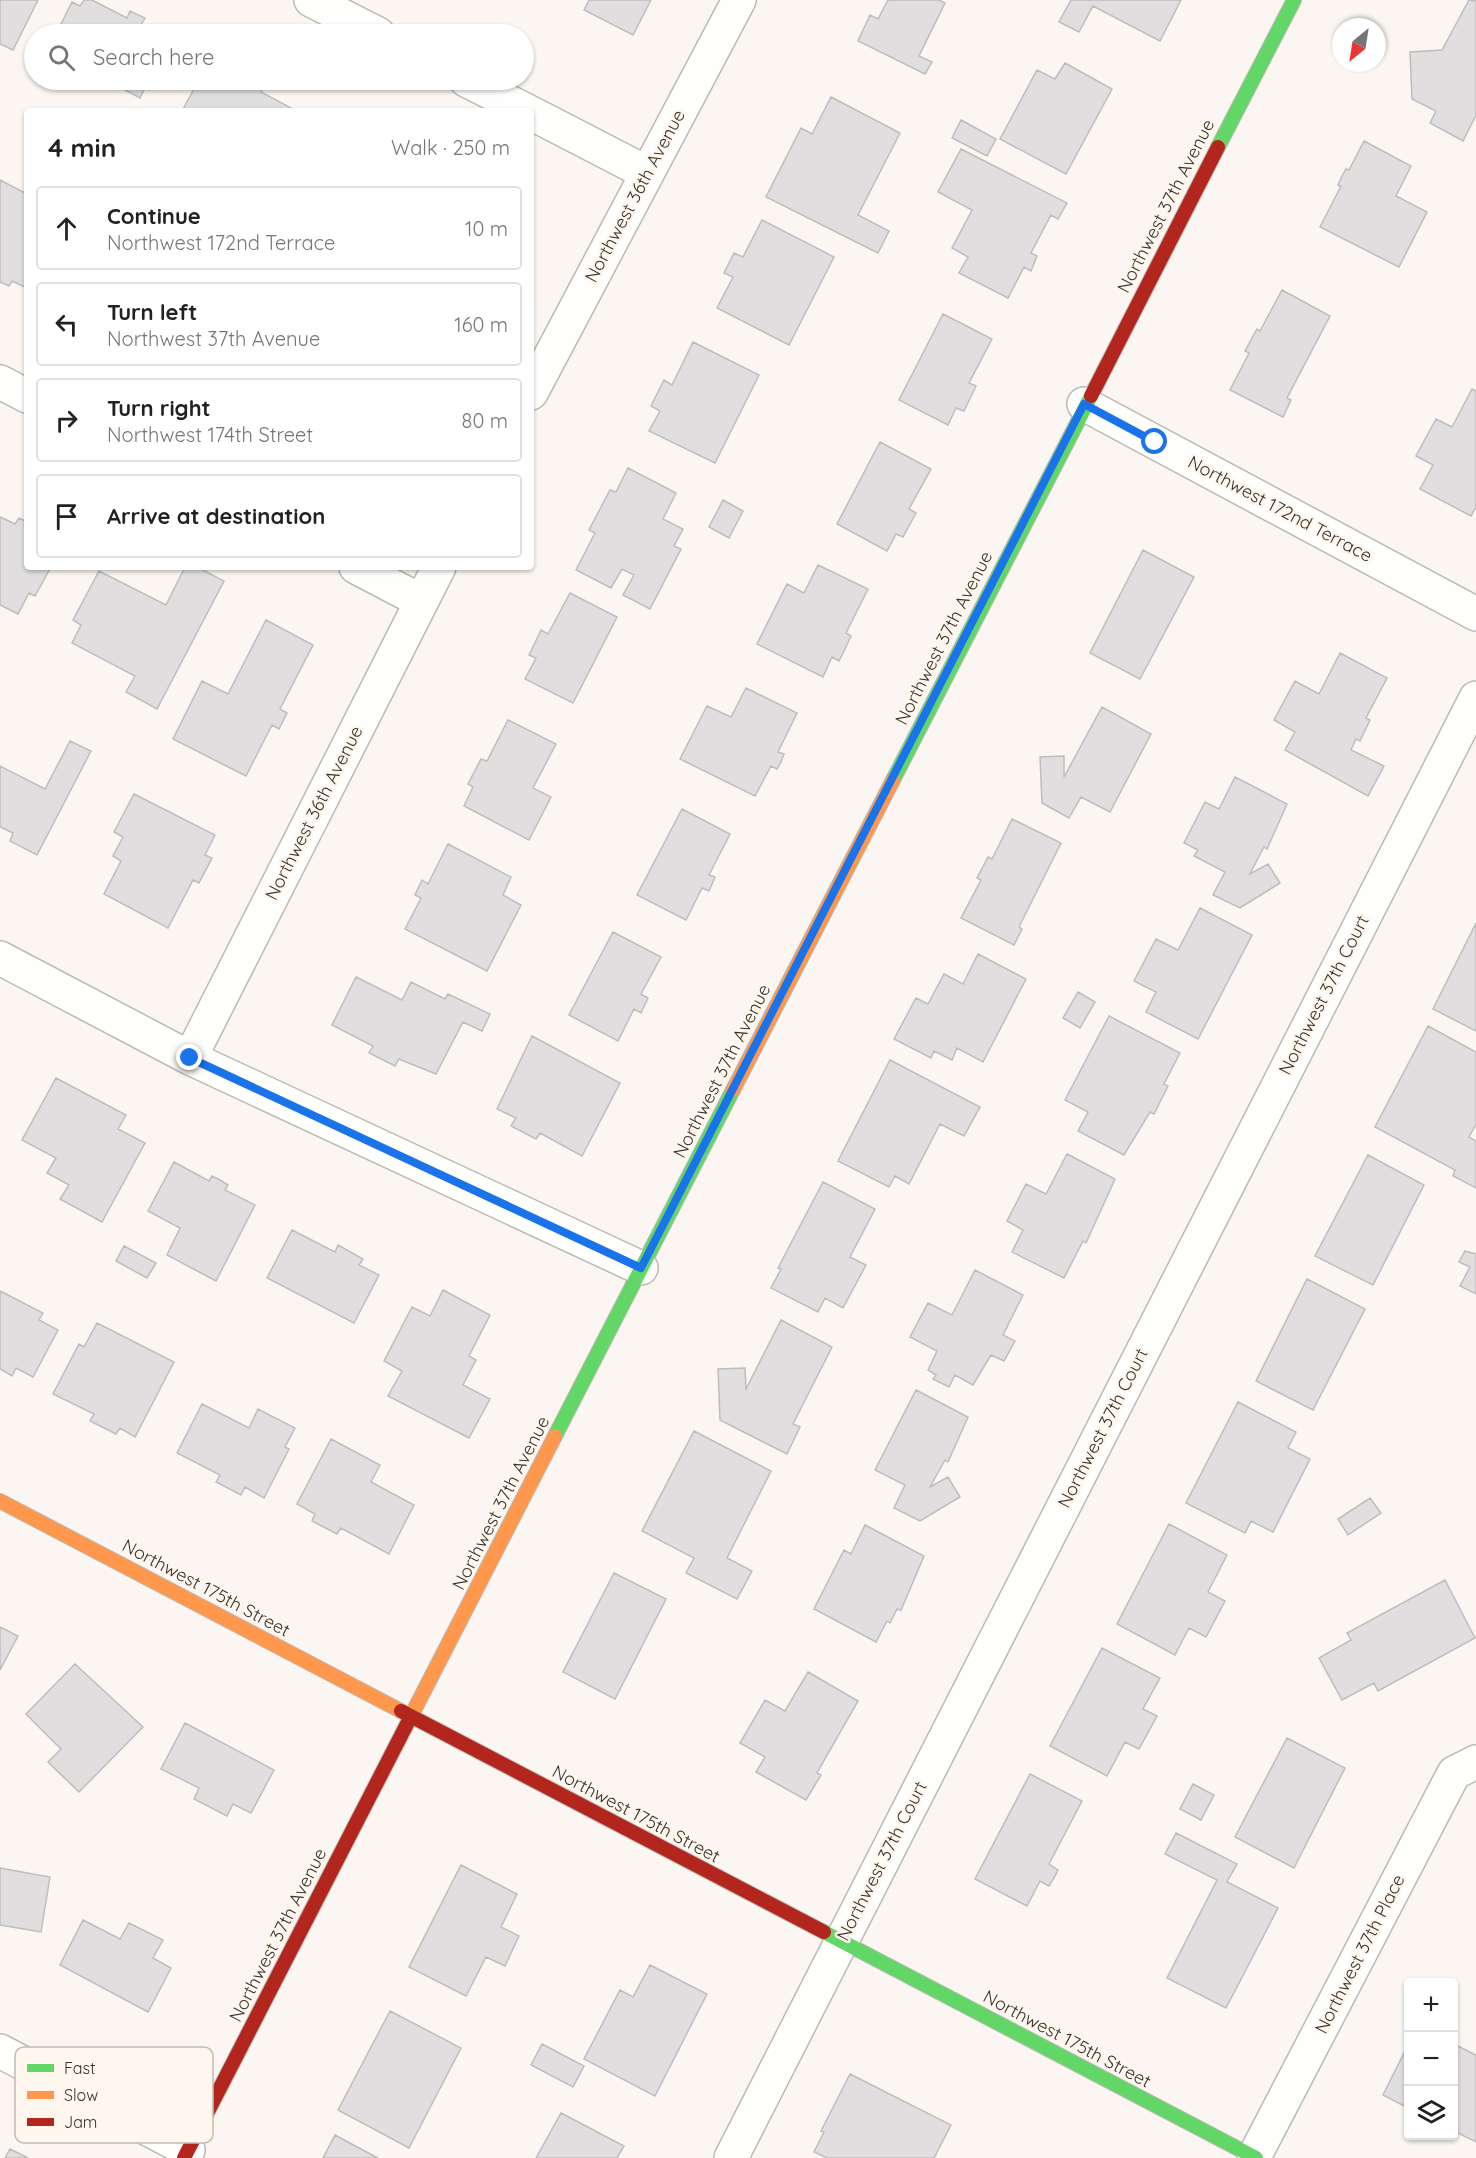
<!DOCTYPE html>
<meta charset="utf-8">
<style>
body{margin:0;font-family:Quicksand,sans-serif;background:#f6f6f6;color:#222}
.controls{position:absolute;right:18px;bottom:18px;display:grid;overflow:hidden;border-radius:6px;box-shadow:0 2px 4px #0004}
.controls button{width:54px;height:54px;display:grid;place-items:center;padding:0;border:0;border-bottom:2px solid #e0e0e0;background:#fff;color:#222;font:30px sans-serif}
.compass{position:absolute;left:1332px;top:18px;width:54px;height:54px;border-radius:50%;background:#fff;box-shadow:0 2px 4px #0004;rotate:210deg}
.stop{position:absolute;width:18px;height:18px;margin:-14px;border:4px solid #1a73e8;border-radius:50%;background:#fff}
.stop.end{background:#1a73e8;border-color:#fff;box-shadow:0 2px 6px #0008}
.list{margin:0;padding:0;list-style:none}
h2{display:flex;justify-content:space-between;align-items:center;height:78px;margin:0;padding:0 24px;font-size:26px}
h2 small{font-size:20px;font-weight:400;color:#767676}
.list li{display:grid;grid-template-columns:39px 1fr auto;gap:18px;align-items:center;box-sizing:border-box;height:84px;margin:0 12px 12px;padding:0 12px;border:2px solid #e0e0e0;border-radius:6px}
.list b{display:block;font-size:22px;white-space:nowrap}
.list p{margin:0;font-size:20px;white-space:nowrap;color:#767676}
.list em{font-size:20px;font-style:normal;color:#767676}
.icon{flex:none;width:33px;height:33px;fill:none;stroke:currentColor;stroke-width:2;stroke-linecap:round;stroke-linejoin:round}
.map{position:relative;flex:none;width:1476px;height:2158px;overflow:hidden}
.search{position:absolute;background:#fff;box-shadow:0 2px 4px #0004;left:24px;top:24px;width:510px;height:66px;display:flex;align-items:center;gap:15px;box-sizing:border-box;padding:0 21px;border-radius:33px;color:#767676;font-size:22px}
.panel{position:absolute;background:#fff;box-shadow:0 2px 4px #0004;left:24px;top:108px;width:510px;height:462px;border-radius:6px}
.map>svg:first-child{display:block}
.building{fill:#e0dedf;stroke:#bebdbd;stroke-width:1.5}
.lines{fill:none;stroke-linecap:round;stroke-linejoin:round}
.street-casing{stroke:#bdb9b4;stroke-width:36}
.fast-casing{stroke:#bdb9b4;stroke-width:16}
.slow-casing{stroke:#bdb9b4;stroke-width:16}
.jam-casing{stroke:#bdb9b4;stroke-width:16}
.street{stroke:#fefefd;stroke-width:33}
.fast{stroke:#63d668;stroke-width:14}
.slow{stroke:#ff974d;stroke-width:14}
.jam{stroke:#b3261e;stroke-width:14}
.route{stroke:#1a73e8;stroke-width:8}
.labels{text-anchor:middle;stroke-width:5;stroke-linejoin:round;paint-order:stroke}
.street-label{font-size:18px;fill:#35312c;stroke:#fff7ed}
.key{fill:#fff7ed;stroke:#c2bcb3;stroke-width:1.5}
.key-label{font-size:16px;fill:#35312c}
</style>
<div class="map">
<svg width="1476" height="2158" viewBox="0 0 1476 2158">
<rect width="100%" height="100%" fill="#fbf6f1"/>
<path class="building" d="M 0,0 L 38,0 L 13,50 L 0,44 Z
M 84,0 L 92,0 L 127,18 L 130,11 L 145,18 L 141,25 L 159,34 L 66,34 L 58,30 L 72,2 L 80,6 Z
M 589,0 L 651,0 L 633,35 L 584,10 Z
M 888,0 L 939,0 L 945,3 L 919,56 L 932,62 L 925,74 L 858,41 L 870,15 L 878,19 Z
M 1071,0 L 1181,0 L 1160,41 L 1093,6 L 1079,32 L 1059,22 Z
M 1469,0 L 1476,1 L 1476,115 L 1463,141 L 1430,123 L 1436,111 L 1412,99 L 1410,52 L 1442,50 Z
M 1065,63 L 1112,89 L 1066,174 L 1000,139 L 1037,70 L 1055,79 Z
M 107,80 L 154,80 L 149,90 L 145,88 L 140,98 Z
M 199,80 L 239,80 L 246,83 L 249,80 L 254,80 L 265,85 L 261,92 L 293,109 L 292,111 L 182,111 Z
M 831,97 L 900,133 L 858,215 L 889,231 L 878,253 L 766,197 L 801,128 L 812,134 Z
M 961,120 L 996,139 L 987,156 L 952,138 Z
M 1364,141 L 1411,166 L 1396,196 L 1427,212 L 1399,267 L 1320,227 L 1341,186 L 1338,185 L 1342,176 L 1346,169 L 1349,170 Z
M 961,149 L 1067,203 L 1058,219 L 1051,215 L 1031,253 L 1037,256 L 1031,271 L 1024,267 L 1008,298 L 959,273 L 968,257 L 952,248 L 972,210 L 938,192 Z
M 0,180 L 27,194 L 27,288 L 12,281 L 9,286 L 0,282 Z
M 762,220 L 834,257 L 789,345 L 717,308 L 733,277 L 724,273 L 734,253 L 743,257 Z
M 1282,290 L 1330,316 L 1287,398 L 1291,400 L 1283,417 L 1230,390 L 1249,353 L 1245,351 L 1257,329 L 1260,331 Z
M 943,314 L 992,339 L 969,383 L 976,386 L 964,411 L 956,408 L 948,425 L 899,400 Z
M 693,342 L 759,375 L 715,463 L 649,431 L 660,411 L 651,406 L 664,380 L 672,385 Z
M 1472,389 L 1476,391 L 1476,507 L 1471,516 L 1420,489 L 1433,465 L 1416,456 L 1436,419 L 1452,427 Z
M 880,442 L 931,469 L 909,509 L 916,513 L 903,537 L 896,534 L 887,551 L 837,524 Z
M 628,468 L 676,493 L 663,519 L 683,529 L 674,546 L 681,549 L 650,609 L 623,595 L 634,575 L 622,569 L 611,588 L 576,570 L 595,533 L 589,530 L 610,490 L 616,492 Z
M 723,500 L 743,511 L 729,538 L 709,527 Z
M 0,517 L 15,524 L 19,518 L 27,522 L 27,567 L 51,567 L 35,596 L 29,593 L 18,614 L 0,605 Z
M 1143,550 L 1194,577 L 1140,679 L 1090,653 Z
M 818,565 L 868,589 L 846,633 L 851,636 L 845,649 L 839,661 L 832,657 L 823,677 L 757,644 L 787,584 L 804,593 Z
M 185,567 L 197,567 L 224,581 L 157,709 L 126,692 L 135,676 L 72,643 L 81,625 L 73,620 L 99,571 L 166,605 Z
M 570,593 L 617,617 L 573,703 L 525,679 L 536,658 L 529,655 L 541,630 L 548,634 Z
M 266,620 L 313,645 L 280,709 L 287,713 L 279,729 L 272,725 L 246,776 L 173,739 L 202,681 L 228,694 Z
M 1340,653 L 1387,678 L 1366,718 L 1370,720 L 1360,741 L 1356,739 L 1351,750 L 1384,766 L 1368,796 L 1285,750 L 1295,732 L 1274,720 L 1295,681 L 1319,694 Z
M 746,688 L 797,713 L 778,752 L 784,754 L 781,762 L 777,769 L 771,766 L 755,796 L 680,759 L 707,706 L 731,717 Z
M 1102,707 L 1151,734 L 1110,812 L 1081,797 L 1069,818 L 1042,803 L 1040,757 L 1064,756 L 1064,777 Z
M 508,720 L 556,744 L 533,788 L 551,797 L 529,840 L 464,806 L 473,787 L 468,784 L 481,759 L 487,761 Z
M 70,741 L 91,751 L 37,855 L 10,841 L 13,833 L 0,827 L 0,766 L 45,789 Z
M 1235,777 L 1287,804 L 1267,849 L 1264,847 L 1250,874 L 1268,864 L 1280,883 L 1240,908 L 1213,895 L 1225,872 L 1194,856 L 1198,850 L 1184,843 L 1205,802 L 1219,809 Z
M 134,794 L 215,835 L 205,855 L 212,858 L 199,883 L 193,880 L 168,928 L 104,894 L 121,861 L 113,856 L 123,837 L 114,832 Z
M 682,809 L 730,834 L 709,875 L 715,877 L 709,891 L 702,888 L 686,920 L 637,895 Z
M 1012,819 L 1061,843 L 1019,927 L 1022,929 L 1014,945 L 961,918 L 981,880 L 977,878 L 988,857 L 992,859 Z
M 448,844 L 511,877 L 503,895 L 521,905 L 487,971 L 405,929 L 421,898 L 415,895 L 422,880 L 428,884 Z
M 1200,908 L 1252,935 L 1198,1039 L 1146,1012 L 1156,992 L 1134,981 L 1156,939 L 1178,950 Z
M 1476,923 L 1476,1031 L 1433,1009 Z
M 613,932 L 661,957 L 641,994 L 648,998 L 641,1013 L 634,1009 L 618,1041 L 569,1015 Z
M 978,954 L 1026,979 L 983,1062 L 957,1048 L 952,1060 L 934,1051 L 931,1058 L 894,1039 L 916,998 L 928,1004 L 944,974 L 963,984 Z
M 356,977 L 402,1000 L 411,982 L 445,999 L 448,994 L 490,1014 L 482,1031 L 463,1022 L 436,1074 L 399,1059 L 395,1066 L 369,1053 L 373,1046 L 332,1025 Z
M 1078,992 L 1095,1002 L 1080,1028 L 1063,1018 Z
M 1109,1016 L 1180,1053 L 1164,1084 L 1168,1086 L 1154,1114 L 1150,1112 L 1124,1155 L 1078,1131 L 1088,1112 L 1065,1100 Z
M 1428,1026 L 1476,1052 L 1476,1124 L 1469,1137 L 1476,1141 L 1476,1188 L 1453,1176 L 1455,1170 L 1375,1127 Z
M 532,1036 L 620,1083 L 582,1156 L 540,1133 L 536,1139 L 511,1126 L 516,1118 L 497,1109 Z
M 890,1060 L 980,1107 L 964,1136 L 940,1124 L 909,1184 L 895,1176 L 889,1187 L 838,1161 Z
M 56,1078 L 126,1115 L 118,1129 L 145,1143 L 102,1222 L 60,1199 L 69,1185 L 47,1173 L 56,1158 L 22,1140 Z
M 1067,1154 L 1115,1179 L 1086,1243 L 1083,1241 L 1064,1278 L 1012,1252 L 1023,1230 L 1007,1221 L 1026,1184 L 1046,1194 Z
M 1368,1155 L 1424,1185 L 1373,1285 L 1315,1256 Z
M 174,1162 L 209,1181 L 212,1176 L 220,1180 L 228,1185 L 225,1190 L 255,1205 L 216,1281 L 167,1255 L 180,1228 L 148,1211 Z
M 823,1182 L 875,1209 L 850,1257 L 866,1265 L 843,1308 L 825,1298 L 818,1312 L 771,1288 L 781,1269 L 778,1268 Z
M 292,1230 L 335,1252 L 338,1245 L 363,1259 L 359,1265 L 379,1275 L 354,1323 L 267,1278 Z
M 124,1246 L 156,1263 L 147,1278 L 116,1261 Z
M 1465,1251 L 1476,1254 L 1476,1294 L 1460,1286 L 1470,1267 L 1459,1262 Z
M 975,1270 L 1023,1295 L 1003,1335 L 1015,1341 L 1004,1361 L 991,1355 L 973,1385 L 955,1375 L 949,1387 L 933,1379 L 936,1375 L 928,1370 L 937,1351 L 910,1337 L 928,1303 L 952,1315 Z
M 1307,1279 L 1365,1309 L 1313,1410 L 1256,1381 Z
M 443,1290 L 490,1315 L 469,1356 L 476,1360 L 463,1385 L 490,1399 L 469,1438 L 388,1396 L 402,1371 L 384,1361 L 412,1307 L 430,1316 Z
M 0,1291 L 43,1313 L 39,1320 L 58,1330 L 33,1377 L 16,1368 L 12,1376 L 0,1369 Z
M 781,1320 L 832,1347 L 793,1424 L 800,1427 L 787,1454 L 720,1420 L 718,1369 L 745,1368 L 746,1389 Z
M 97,1323 L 174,1362 L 135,1437 L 120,1428 L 116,1434 L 90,1421 L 94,1414 L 53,1394 L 79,1344 L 84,1347 Z
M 916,1390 L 968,1417 L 948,1462 L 945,1460 L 930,1487 L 948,1477 L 960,1497 L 920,1521 L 894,1508 L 905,1485 L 875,1470 Z
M 1238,1402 L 1296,1432 L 1288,1448 L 1310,1459 L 1273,1532 L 1251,1521 L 1245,1533 L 1186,1503 Z
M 202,1404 L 249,1428 L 258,1409 L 295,1428 L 285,1447 L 289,1449 L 264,1498 L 245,1487 L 241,1495 L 216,1482 L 220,1475 L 177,1453 Z
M 694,1431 L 771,1471 L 727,1558 L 752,1571 L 737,1599 L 686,1573 L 694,1558 L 642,1531 Z
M 331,1439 L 380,1465 L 371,1482 L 414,1505 L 389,1554 L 341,1528 L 337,1534 L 312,1521 L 315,1514 L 297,1504 Z
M 1370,1498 L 1381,1513 L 1348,1535 L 1338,1519 Z
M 1169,1524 L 1227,1555 L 1208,1592 L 1225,1601 L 1206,1637 L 1189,1628 L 1175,1655 L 1117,1624 Z
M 865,1525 L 924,1556 L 901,1610 L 897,1609 L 890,1623 L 887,1621 L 876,1642 L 814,1609 L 844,1550 L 851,1554 Z
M 614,1573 L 666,1599 L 615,1699 L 563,1672 Z
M 1445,1580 L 1475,1638 L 1378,1691 L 1374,1683 L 1342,1700 L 1319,1658 L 1351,1640 L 1347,1633 Z
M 0,1627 L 18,1636 L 0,1670 Z
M 1102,1648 L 1160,1678 L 1143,1709 L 1157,1716 L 1139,1749 L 1125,1742 L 1107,1776 L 1050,1746 Z
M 75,1664 L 143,1727 L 79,1792 L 48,1762 L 61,1749 L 26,1714 Z
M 808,1672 L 858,1701 L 817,1773 L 821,1775 L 806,1800 L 756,1772 L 765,1757 L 740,1743 L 765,1700 L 785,1711 Z
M 185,1723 L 274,1770 L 251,1813 L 233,1804 L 227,1816 L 194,1799 L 199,1788 L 161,1769 Z
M 1287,1738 L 1345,1768 L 1294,1868 L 1235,1837 Z
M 1030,1774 L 1082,1801 L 1049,1864 L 1058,1870 L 1054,1878 L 1049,1886 L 1040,1881 L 1027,1906 L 975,1879 Z
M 1193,1784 L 1214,1795 L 1201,1820 L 1180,1809 Z
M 1176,1833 L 1237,1864 L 1227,1882 L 1278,1908 L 1226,2008 L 1167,1978 L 1217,1880 L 1165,1854 Z
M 461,1865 L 517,1894 L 501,1927 L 519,1936 L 505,1966 L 486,1957 L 466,1996 L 409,1967 Z
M 0,1868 L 50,1877 L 41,1932 L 0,1925 Z
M 83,1920 L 120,1939 L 129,1923 L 163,1940 L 153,1958 L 171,1968 L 148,2012 L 60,1965 Z
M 650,1965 L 707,1994 L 655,2096 L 584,2059 L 620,1990 L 633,1997 Z
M 390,2011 L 461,2048 L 409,2148 L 338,2110 Z
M 542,2044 L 584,2066 L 573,2087 L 531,2065 Z
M 1454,2044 L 1476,2055 L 1476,2142 L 1454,2131 Z
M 1407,2047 L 1408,2048 L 1408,2108 L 1383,2095 Z
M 850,2074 L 951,2125 L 934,2158 L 827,2158 L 814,2152 L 824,2132 L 821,2131 Z
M 561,2113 L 624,2146 L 617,2158 L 536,2158 Z
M 335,2135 L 359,2148 L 378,2158 L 323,2158 Z
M 10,2149 L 28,2158 L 5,2158 Z"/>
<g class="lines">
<defs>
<path id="street" d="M 311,0 L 378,34
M 466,80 L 527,111
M 531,113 L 647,173
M 0,382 L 27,396
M 531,393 L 739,0
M 1084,404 L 1476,614
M 356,567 L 421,601
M 0,958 L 190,1058 L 641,1268
M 190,1058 L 439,567
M 0,2051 L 188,2150
M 1254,2157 L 1454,1773 L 1476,1762
M 731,2158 L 1476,698"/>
<path id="fast" d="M 1218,147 L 1294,0
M 893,780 L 1091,396
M 555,1436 L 733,1090
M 824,1932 L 1256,2158"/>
<path id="slow" d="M 733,1090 L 893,780
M 0,1501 L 401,1711
M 407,1724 L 555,1436"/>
<path id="jam" d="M 1091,396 L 1218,147
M 401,1711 L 824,1932
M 184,2158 L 407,1724"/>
</defs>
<use href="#street" class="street-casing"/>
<use href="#fast" class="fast-casing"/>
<use href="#slow" class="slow-casing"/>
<use href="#jam" class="jam-casing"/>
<use href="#street" class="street"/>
<use href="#fast" class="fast"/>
<use href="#slow" class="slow"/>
<use href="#jam" class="jam"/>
</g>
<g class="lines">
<path class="route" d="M 190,1058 L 641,1268 L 1084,404 L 1155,442"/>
</g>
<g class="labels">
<g class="street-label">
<text transform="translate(635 196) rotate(-62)" y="6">Northwest 36th Avenue</text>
<text transform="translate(1166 206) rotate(-63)" y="6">Northwest 37th Avenue</text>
<text transform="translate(1280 509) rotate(28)" y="6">Northwest 172nd Terrace</text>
<text transform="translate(944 638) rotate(-63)" y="6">Northwest 37th Avenue</text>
<text transform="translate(314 813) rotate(-63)" y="6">Northwest 36th Avenue</text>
<text transform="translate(1324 995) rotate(-63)" y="6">Northwest 37th Court</text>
<text transform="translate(722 1071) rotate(-63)" y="6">Northwest 37th Avenue</text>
<text transform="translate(1103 1428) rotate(-63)" y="6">Northwest 37th Court</text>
<text transform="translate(501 1503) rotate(-63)" y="6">Northwest 37th Avenue</text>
<text transform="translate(206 1588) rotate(28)" y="6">Northwest 175th Street</text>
<text transform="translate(636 1814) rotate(28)" y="6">Northwest 175th Street</text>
<text transform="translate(882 1861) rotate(-63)" y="6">Northwest 37th Court</text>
<text transform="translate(278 1935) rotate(-63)" y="6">Northwest 37th Avenue</text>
<text transform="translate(1360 1954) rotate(-63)" y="6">Northwest 37th Place</text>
<text transform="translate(1067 2039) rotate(28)" y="6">Northwest 175th Street</text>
</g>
</g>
<rect x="15" y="2047" width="198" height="96" rx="9" class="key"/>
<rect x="27" y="2064" width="27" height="8" fill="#63d668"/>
<rect x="27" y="2091" width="27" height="8" fill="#ff974d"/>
<rect x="27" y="2118" width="27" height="8" fill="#b3261e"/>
<g class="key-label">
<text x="64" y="2074">Fast</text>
<text x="64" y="2101">Slow</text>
<text x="64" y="2128">Jam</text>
</g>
</svg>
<div class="controls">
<button>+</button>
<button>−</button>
<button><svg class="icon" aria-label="layers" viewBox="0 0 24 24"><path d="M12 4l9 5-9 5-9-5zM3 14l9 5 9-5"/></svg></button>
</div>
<svg class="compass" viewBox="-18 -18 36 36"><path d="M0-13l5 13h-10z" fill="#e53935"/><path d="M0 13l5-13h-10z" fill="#767676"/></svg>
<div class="stop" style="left:1155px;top:442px"></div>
<div class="stop end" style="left:190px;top:1058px"></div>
<div class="search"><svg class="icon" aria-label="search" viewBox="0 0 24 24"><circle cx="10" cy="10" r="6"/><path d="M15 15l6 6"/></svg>Search here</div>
<section class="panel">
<h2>4 min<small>Walk · 250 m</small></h2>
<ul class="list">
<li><svg class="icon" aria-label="ahead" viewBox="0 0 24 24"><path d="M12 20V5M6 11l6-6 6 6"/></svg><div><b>Continue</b><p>Northwest 172nd Terrace</p></div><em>10 m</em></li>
<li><svg class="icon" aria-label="left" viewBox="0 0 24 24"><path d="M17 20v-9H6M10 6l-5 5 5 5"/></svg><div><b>Turn left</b><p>Northwest 37th Avenue</p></div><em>160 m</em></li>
<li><svg class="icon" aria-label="right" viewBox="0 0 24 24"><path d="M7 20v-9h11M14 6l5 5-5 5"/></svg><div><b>Turn right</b><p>Northwest 174th Street</p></div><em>80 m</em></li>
<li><svg class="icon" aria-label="arrive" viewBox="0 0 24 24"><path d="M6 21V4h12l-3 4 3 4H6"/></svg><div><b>Arrive at destination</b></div></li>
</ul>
</section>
</div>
